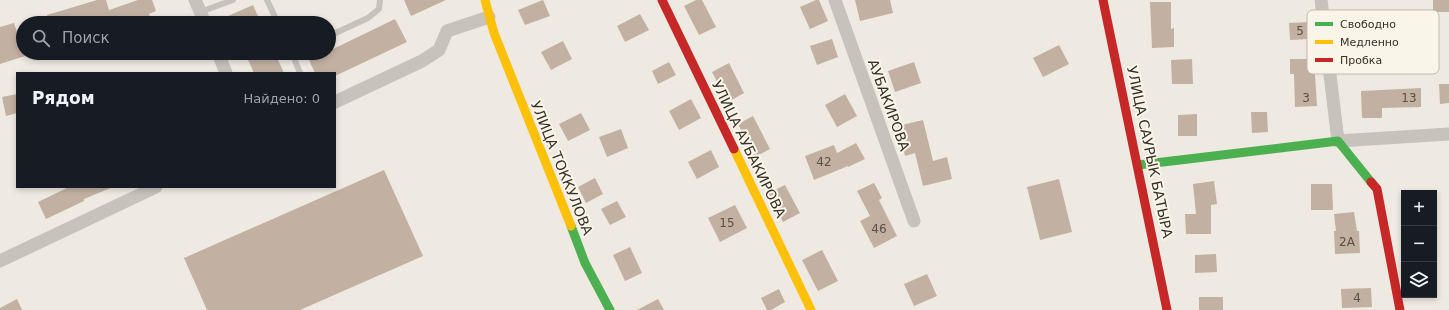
<!DOCTYPE html>
<html lang="ru">
<meta charset="utf-8">
<style>
body{margin:0;font-family:"DejaVu Sans",sans-serif;background:#242831;color:#f1f3f6}
.controls{position:absolute;right:12px;bottom:12px;display:grid;overflow:hidden;border-radius:0px;box-shadow:0 2px 6px #0003}
.controls button{width:36px;height:36px;display:grid;place-items:center;padding:0;border:0;border-bottom:1px solid #363941;background:#171b24;color:#f1f3f6;font:20px sans-serif}
.list{margin:0;padding:0;list-style:none}
h2{display:flex;justify-content:space-between;align-items:center;height:52px;margin:0;padding:0 16px;font-size:17px}
h2 small{font-size:13px;font-weight:400;color:#9ea1a6}
.icon{flex:none;width:22px;height:22px;fill:none;stroke:currentColor;stroke-width:2;stroke-linecap:round;stroke-linejoin:round}
.map{position:relative;flex:none;width:1449px;height:310px;overflow:hidden}
.search{position:absolute;background:#171b24;box-shadow:0 2px 6px #0003;left:16px;top:16px;width:320px;height:44px;display:flex;align-items:center;gap:10px;box-sizing:border-box;padding:0 14px;border-radius:22px;color:#9ea1a6;font-size:15px}
.panel{position:absolute;background:#171b24;box-shadow:0 2px 6px #0003;left:16px;top:72px;width:320px;height:116px;border-radius:0px}
.map>svg:first-child{display:block}
.building{fill:#c2b1a2}
.lines{fill:none;stroke-linecap:round;stroke-linejoin:round}
.lane{stroke:#c7c2ba;stroke-width:6}
.street{stroke:#c7c2ba;stroke-width:13}
.fast{stroke:#4caf50;stroke-width:9}
.slow{stroke:#ffc107;stroke-width:9}
.jam{stroke:#c62828;stroke-width:9}
.labels{text-anchor:middle;stroke-width:4;stroke-linejoin:round;paint-order:stroke}
.number-label{font-size:12px;fill:#5a5046}
.street-label{font-size:14px;fill:#383028;stroke:#faf5e9}
.key{fill:#faf5e9;stroke:#c0baaf;stroke-width:1}
.key-label{font-size:11px;fill:#383028}
</style>
<div class="map">
<svg width="1449" height="310" viewBox="0 0 1449 310">
<rect width="100%" height="100%" fill="#eeeae1"/>
<path class="building" d="M 97,0 L 106,0 L 109,10 L 138,0 L 152,0 L 156,11 L 149,14 L 152,23 L 126,23 L 124,19 L 111,23 L 50,23 L 47,15 Z
M 404,0 L 446,0 L 411,16 Z
M 543,0 L 550,16 L 525,25 L 518,10 Z
M 696,0 L 702,0 L 716,27 L 699,35 L 684,6 Z
M 816,0 L 819,0 L 828,21 L 810,29 L 800,7 Z
M 855,0 L 890,0 L 893,13 L 860,21 Z
M 1433,0 L 1449,0 L 1449,12 L 1433,12 Z
M 1150,2 L 1171,2 L 1171,29 L 1174,28 L 1174,47 L 1152,48 Z
M 253,5 L 261,23 L 231,23 L 228,16 Z
M 640,14 L 649,30 L 625,42 L 617,26 Z
M 395,19 L 407,42 L 335,76 L 335,73 L 315,73 L 309,60 L 324,53 L 329,53 L 329,51 Z
M 1310,22 L 1310,39 L 1290,40 L 1289,23 Z
M 14,23 L 25,56 L 0,64 L 0,27 Z
M 832,39 L 838,57 L 817,65 L 810,46 Z
M 563,41 L 572,59 L 551,70 L 541,52 Z
M 1059,45 L 1069,64 L 1043,77 L 1033,58 Z
M 245,53 L 275,53 L 284,73 L 254,73 Z
M 1192,59 L 1193,84 L 1172,84 L 1171,60 Z
M 1290,59 L 1314,59 L 1317,106 L 1295,107 L 1294,74 L 1290,74 Z
M 669,62 L 676,75 L 658,84 L 652,71 Z
M 914,62 L 921,83 L 895,92 L 888,71 Z
M 729,63 L 744,93 L 728,102 L 712,72 Z
M 1439,84 L 1449,84 L 1449,103 L 1440,104 Z
M 1421,88 L 1421,107 L 1382,108 L 1382,118 L 1362,118 L 1361,91 Z
M 17,94 L 17,113 L 6,116 L 2,97 Z
M 845,94 L 857,116 L 837,127 L 825,105 Z
M 691,99 L 701,118 L 679,130 L 669,111 Z
M 1251,112 L 1267,112 L 1268,132 L 1252,133 Z
M 581,113 L 590,130 L 568,141 L 559,124 Z
M 1197,114 L 1197,136 L 1178,136 L 1178,115 Z
M 753,116 L 770,149 L 755,157 L 738,124 Z
M 923,120 L 933,161 L 947,157 L 952,179 L 923,186 L 915,153 L 905,156 L 898,126 Z
M 621,129 L 628,148 L 607,157 L 599,137 Z
M 856,143 L 865,159 L 848,167 L 848,166 L 814,180 L 805,156 L 834,145 L 837,153 Z
M 711,150 L 719,167 L 697,179 L 688,162 Z
M 384,170 L 423,256 L 300,310 L 207,310 L 184,258 Z
M 595,178 L 603,194 L 586,203 L 578,187 Z
M 1059,179 L 1072,232 L 1040,240 L 1027,187 Z
M 1214,181 L 1217,204 L 1211,205 L 1211,234 L 1186,234 L 1185,214 L 1196,214 L 1193,184 Z
M 874,183 L 882,198 L 879,200 L 897,236 L 874,248 L 860,221 L 870,216 L 857,191 Z
M 1311,184 L 1332,184 L 1333,210 L 1311,210 Z
M 785,185 L 800,213 L 783,222 L 768,193 Z
M 69,187 L 113,187 L 84,199 L 84,201 L 46,219 L 38,202 Z
M 617,201 L 626,217 L 610,225 L 601,209 Z
M 735,205 L 747,228 L 720,242 L 708,218 Z
M 1354,212 L 1357,231 L 1359,231 L 1360,253 L 1335,254 L 1334,231 L 1336,231 L 1334,214 Z
M 630,247 L 642,273 L 625,281 L 613,255 Z
M 822,250 L 838,281 L 818,291 L 802,260 Z
M 1216,254 L 1217,272 L 1195,273 L 1195,255 Z
M 927,274 L 937,296 L 914,306 L 904,284 Z
M 1371,288 L 1372,307 L 1342,308 L 1341,289 Z
M 779,289 L 785,302 L 771,310 L 767,310 L 761,298 Z
M 1199,297 L 1223,297 L 1223,310 L 1199,310 Z
M 17,299 L 22,310 L 0,310 L 0,308 Z
M 658,299 L 664,310 L 637,310 Z"/>
<g class="lines">
<path class="lane" d="M 267,0 L 278,23
M 200,12 L 233,0
M 329,36 L 368,18 L 379,9 L 380,0
M 292,53 L 300,73"/>
<path class="street" d="M 195,0 L 205,23
M 835,0 L 914,221
M 1321,0 L 1338,141 L 1449,134
M 218,53 L 226,73
M 335,102 L 422,61 L 439,50 L 447,31 L 489,17
M 0,261 L 156,187"/>
<path class="fast" d="M 1138,165 L 1338,141 L 1371,182
M 571,226 L 585,263 L 610,310"/>
<path class="slow" d="M 485,0 L 494,33 L 571,226
M 734,149 L 811,310"/>
<path class="jam" d="M 662,0 L 734,149
M 1103,0 L 1167,310
M 1371,182 L 1377,189 L 1400,310"/>
</g>
<g class="labels">
<g class="number-label">
<text x="1300" y="35">5</text>
<text x="1306" y="102">3</text>
<text x="1409" y="102">13</text>
<text x="824" y="166">42</text>
<text x="727" y="227">15</text>
<text x="879" y="233">46</text>
<text x="1347" y="246">2А</text>
<text x="1357" y="302">4</text>
</g>
<g class="street-label">
<text transform="translate(889 105) rotate(70)" y="5">АУБАКИРОВА</text>
<text transform="translate(749 149) rotate(64)" y="5">УЛИЦА АУБАКИРОВА</text>
<text transform="translate(1150 152) rotate(78)" y="5">УЛИЦА САУРЫК БАТЫРА</text>
<text transform="translate(562 168) rotate(68)" y="5">УЛИЦА ТОККУЛОВА</text>
</g>
</g>
<rect x="1307" y="10" width="132" height="64" rx="6" class="key"/>
<rect x="1315" y="22" width="18" height="4" fill="#4caf50"/>
<rect x="1315" y="40" width="18" height="4" fill="#ffc107"/>
<rect x="1315" y="58" width="18" height="4" fill="#c62828"/>
<g class="key-label">
<text x="1340" y="28">Свободно</text>
<text x="1340" y="46">Медленно</text>
<text x="1340" y="64">Пробка</text>
</g>
</svg>
<div class="controls">
<button>+</button>
<button>−</button>
<button><svg class="icon" aria-label="layers" viewBox="0 0 24 24"><path d="M12 4l9 5-9 5-9-5zM3 14l9 5 9-5"/></svg></button>
</div>
<div class="search"><svg class="icon" aria-label="search" viewBox="0 0 24 24"><circle cx="10" cy="10" r="6"/><path d="M15 15l6 6"/></svg>Поиск</div>
<section class="panel">
<h2>Рядом<small>Найдено: 0</small></h2>
<ul class="list">
</ul>
</section>
</div>
